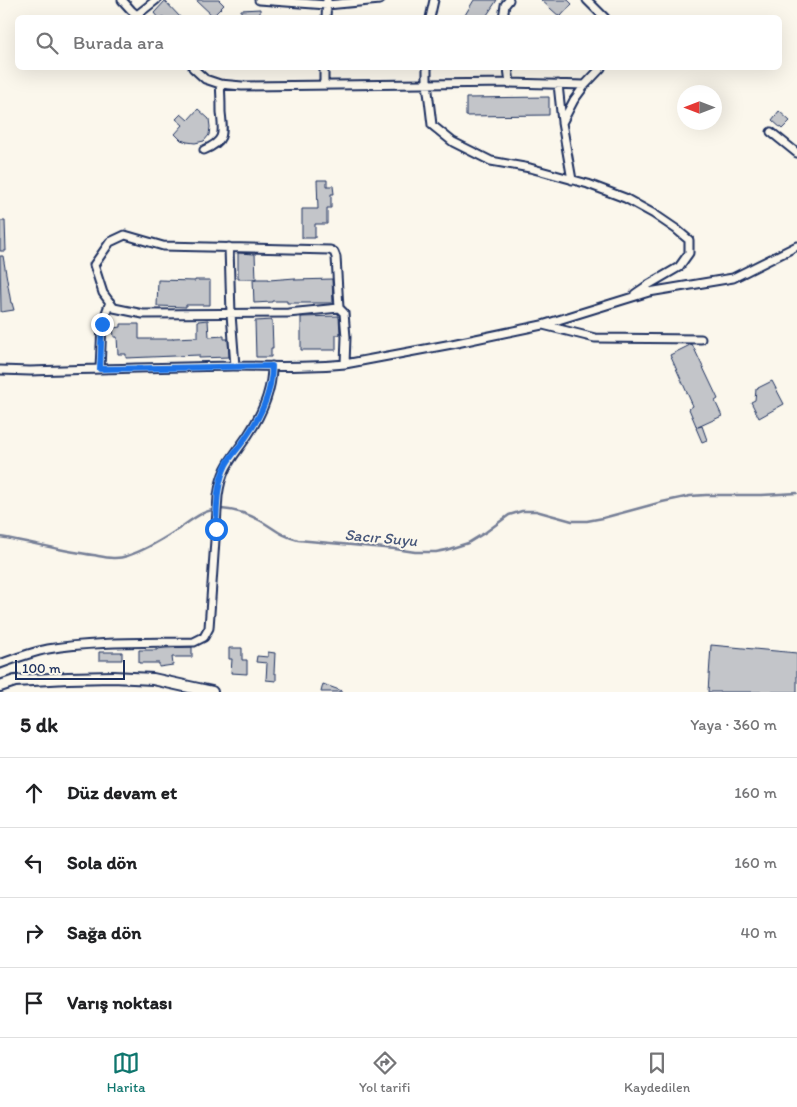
<!DOCTYPE html>
<html lang="tr">
<meta charset="utf-8">
<style>
body{margin:0;font-family:Itim,sans-serif;background:#f6f6f6;color:#202124}
.compass{position:absolute;left:677px;top:85px;width:45px;height:45px;border-radius:50%;background:#fff;box-shadow:0 5px 20px #0002;rotate:270deg}
.scale{position:absolute;left:15px;bottom:12px;width:110px;box-sizing:border-box;padding-left:5px;border:2px solid #1b2f5e;border-top:0;font-size:14px;line-height:18px;white-space:nowrap;color:#1b2f5e;-webkit-text-stroke:4px #fbf7ec;paint-order:stroke}
.stop{position:absolute;width:15px;height:15px;margin:-11px;border:4px solid #1a73e8;border-radius:50%;background:#fff}
.stop.end{background:#1a73e8;border-color:#fff;box-shadow:0 1px 5px #0008}
.list{margin:0;padding:0;list-style:none}
h2{display:flex;justify-content:space-between;align-items:center;height:65px;margin:0;padding:0 20px;font-size:21px}
h2 small{font-size:16px;font-weight:400;color:#757577}
.list li{display:grid;grid-template-columns:32px 1fr auto;gap:15px;align-items:center;box-sizing:border-box;height:70px;padding:0 20px;border-top:1px solid #e0e0e0}
.list b{display:block;font-size:19px;white-space:nowrap}
.list em{font-size:16px;font-style:normal;color:#757577}
.icon{flex:none;width:28px;height:28px;fill:none;stroke:currentColor;stroke-width:2;stroke-linecap:round;stroke-linejoin:round}
.map{position:relative;flex:none;width:797px;height:692px;overflow:hidden}
.search{position:absolute;background:#fff;box-shadow:0 5px 20px #0002;left:15px;right:15px;top:15px;height:55px;display:flex;align-items:center;gap:12px;box-sizing:border-box;padding:0 18px;border-radius:8px;color:#757577;font-size:19px}
.sheet{height:345px;background:#fff}
nav{display:flex;justify-content:space-around;align-items:center;box-sizing:border-box;height:70px;border-top:1px solid #e0e0e0;background:#fff;font-size:14px;color:#757577}
nav a{display:grid;justify-items:center;gap:2px}
nav .on{color:#0f766e}
.map>svg:first-child{display:block}
.lines{fill:none;stroke-linecap:round;stroke-linejoin:round}
.stream{stroke:#747e96;stroke-width:2.5}
.building{fill:#c3c5c9;stroke:#1b2f5e}
.minor-casing{stroke:#1b2f5e;stroke-width:11}
.highway-casing{stroke:#1b2f5e;stroke-width:14}
.minor{stroke:#fbf7ec;stroke-width:7}
.highway{stroke:#fbf7ec;stroke-width:10}
.route{stroke:#1a73e8;stroke-width:6}
.labels{text-anchor:middle;stroke-width:4;stroke-linejoin:round;paint-order:stroke}
.water-label{font-size:16px;font-style:italic;fill:#47577a;stroke:#fbf7ec}
</style>
<div class="map">
<svg width="797" height="692" viewBox="0 0 797 692">
<rect width="100%" height="100%" fill="#fbf7ec"/>
<filter id="ink" filterUnits="userSpaceOnUse"><feTurbulence type="fractalNoise" baseFrequency=".02" numOctaves="2"/><feDisplacementMap in="SourceGraphic" scale="10" xChannelSelector="R" yChannelSelector="G"/><feConvolveMatrix kernelMatrix="1 2 1 2 8 2 1 2 1" color-interpolation-filters="sRGB"/></filter>
<g filter="url(#ink)">
<g class="lines">
<path class="stream" d="M 0,537 C 31,542 62,551 93,555 C 105,557 116,560 127,556 C 143,551 160,541 174,532 C 190,522 202,509 221,509 C 235,510 249,514 261,521 C 275,529 281,536 298,540 L 395,549 L 415,552 L 436,552 L 446,550 L 468,543 L 486,532 L 509,515 L 522,511 L 536,511 L 572,521 L 587,521 L 603,518 L 662,502 L 690,496 L 706,495 L 762,495 L 797,493"/>
</g>
<path class="building" d="M 196,0 L 219,0 L 224,5 L 213,16 Z
M 474,0 L 497,0 L 485,18 L 469,18 L 465,15 Z
M 541,0 L 568,0 L 572,4 L 560,17 Z
M 165,1 L 181,18 L 158,18 L 154,13 Z
M 260,9 L 260,18 L 241,18 L 241,10 Z
M 549,97 L 549,115 L 466,116 L 466,98 Z
M 198,109 L 209,119 L 210,127 L 209,135 L 204,141 L 195,143 L 187,142 L 181,140 L 175,134 L 183,125 L 176,119 L 181,114 L 188,120 Z
M 779,111 L 790,121 L 782,129 L 772,120 Z
M 317,180 L 327,180 L 327,186 L 333,186 L 334,194 L 331,194 L 331,208 L 327,208 L 327,224 L 315,224 L 315,238 L 302,238 L 302,209 L 318,209 Z
M 0,221 L 5,221 L 6,251 L 0,251 Z
M 238,253 L 255,254 L 256,279 L 238,279 Z
M 0,256 L 3,256 L 11,303 L 12,303 L 14,310 L 1,312 Z
M 295,278 L 295,280 L 332,279 L 333,303 L 287,303 L 287,301 L 272,301 L 272,302 L 254,303 L 253,279 L 269,279 L 269,280 Z
M 158,280 L 195,281 L 195,280 L 210,280 L 210,305 L 186,305 L 186,307 L 157,306 Z
M 339,316 L 340,335 L 336,335 L 336,350 L 301,350 L 301,317 Z
M 208,320 L 209,337 L 224,336 L 224,339 L 228,339 L 229,357 L 199,358 L 199,355 L 126,358 L 126,354 L 118,354 L 117,337 L 114,337 L 113,328 L 121,327 L 121,324 L 139,324 L 139,339 L 173,339 L 173,338 L 198,337 L 198,321 Z
M 272,320 L 273,348 L 271,348 L 271,357 L 256,357 L 255,321 Z
M 692,344 L 718,399 L 715,401 L 722,416 L 698,427 L 702,426 L 707,440 L 702,442 L 696,428 L 697,428 L 689,409 L 693,406 L 670,355 Z
M 772,381 L 784,404 L 759,418 L 751,402 L 755,400 L 756,389 Z
M 711,645 L 797,653 L 797,692 L 708,692 Z
M 192,647 L 192,657 L 172,657 L 173,665 L 159,667 L 159,663 L 139,663 L 139,650 L 157,650 L 157,649 L 166,648 Z
M 229,648 L 242,648 L 242,660 L 247,660 L 247,674 L 231,673 L 232,659 L 229,659 Z
M 99,652 L 122,652 L 122,660 L 99,660 Z
M 268,652 L 275,653 L 274,673 L 276,673 L 276,681 L 266,680 L 267,663 L 256,662 L 257,656 L 268,657 Z
M 323,684 L 342,691 L 342,692 L 321,692 Z"/>
<g class="lines">
<defs>
<path id="minor" d="M 122,0 L 131,10 L 140,18
M 259,0 L 327,5 L 380,0
M 587,0 L 605,18
M 137,15 L 156,0
M 326,18 L 327,0
M 430,18 L 434,0
M 503,18 L 505,5 L 509,0
M 193,68 L 205,79 L 220,84 L 242,86 L 510,83 L 585,85
M 427,68 L 427,83 L 432,125 L 453,142 L 491,161 L 530,168 L 588,184 L 625,198 L 654,214 L 676,229 L 689,240 L 689,253 L 679,267 L 648,285 L 635,294
M 508,68 L 510,83
M 558,84 L 562,122
M 324,85 L 324,68
M 771,132 L 797,153
M 204,150 C 226,141 223,133 221,112 C 221,103 221,94 220,84
M 572,180 L 562,123 L 574,100 L 585,85 L 601,68
M 229,247 L 231,314 L 235,366
M 339,308 L 288,313 L 143,314 L 114,308 L 103,293 L 94,265 L 110,242 L 125,235 L 163,246 L 330,250 L 334,252 L 336,257 L 339,308 L 344,313 L 346,337 L 345,364
M 543,325 L 595,338 L 701,339
M 100,369 L 102,324 L 110,302
M 0,370 L 30,371 C 98,369 166,367 233,366 C 270,366 308,368 345,364 L 452,344 L 542,325 L 649,292 L 733,278 L 797,246
M 0,664 C 16,658 32,652 48,649 C 94,641 147,643 194,642 L 204,637 L 209,628 L 218,496 C 222,466 232,459 248,435 C 262,414 272,392 272,366"/>
<path id="highway" d="M 0,686 L 15,681 L 68,678 L 113,677 L 153,679 L 212,692"/>
</defs>
<use href="#minor" class="minor-casing"/>
<use href="#highway" class="highway-casing"/>
<use href="#minor" class="minor"/>
<use href="#highway" class="highway"/>
</g>
</g>
<g class="lines" filter="url(#ink)">
<path class="route" d="M 102,324 L 100,369 L 272,366 C 272,392 261,416 246,437 C 240,447 231,455 226,465 C 216,485 217,508 216,529"/>
</g>
<g class="labels">
<g class="water-label">
<text transform="translate(381 537) rotate(5)" y="6">Sacır Suyu</text>
</g>
</g>
</svg>
<svg class="compass" viewBox="-18 -18 36 36"><path d="M0-13l5 13h-10z" fill="#e53935"/><path d="M0 13l5-13h-10z" fill="#757577"/></svg>
<div class="scale">100 m</div>
<div class="stop" style="left:216px;top:529px"></div>
<div class="stop end" style="left:102px;top:324px"></div>
<div class="search"><svg class="icon" aria-label="search" viewBox="0 0 24 24"><circle cx="10" cy="10" r="6"/><path d="M15 15l6 6"/></svg>Burada ara</div>
</div>
<section class="sheet">
<h2>5 dk<small>Yaya · 360 m</small></h2>
<ul class="list">
<li><svg class="icon" aria-label="ahead" viewBox="0 0 24 24"><path d="M12 20V5M6 11l6-6 6 6"/></svg><div><b>Düz devam et</b></div><em>160 m</em></li>
<li><svg class="icon" aria-label="left" viewBox="0 0 24 24"><path d="M17 20v-9H6M10 6l-5 5 5 5"/></svg><div><b>Sola dön</b></div><em>160 m</em></li>
<li><svg class="icon" aria-label="right" viewBox="0 0 24 24"><path d="M7 20v-9h11M14 6l5 5-5 5"/></svg><div><b>Sağa dön</b></div><em>40 m</em></li>
<li><svg class="icon" aria-label="arrive" viewBox="0 0 24 24"><path d="M6 21V4h12l-3 4 3 4H6"/></svg><div><b>Varış noktası</b></div></li>
</ul>
</section>
<nav>
<a class="on"><svg class="icon" aria-label="map" viewBox="0 0 24 24"><path d="M3 6l6-2 6 2 6-2v14l-6 2-6-2-6 2zM9 4v14M15 6v14"/></svg>Harita</a>
<a><svg class="icon" aria-label="directions" viewBox="0 0 24 24"><path d="M12 3l9 9-9 9-9-9zM9 14v-3h6M13 9l2 2-2 2"/></svg>Yol tarifi</a>
<a><svg class="icon" aria-label="saved" viewBox="0 0 24 24"><path d="M7 4h10v16l-5-4-5 4z"/></svg>Kaydedilen</a>
</nav>
